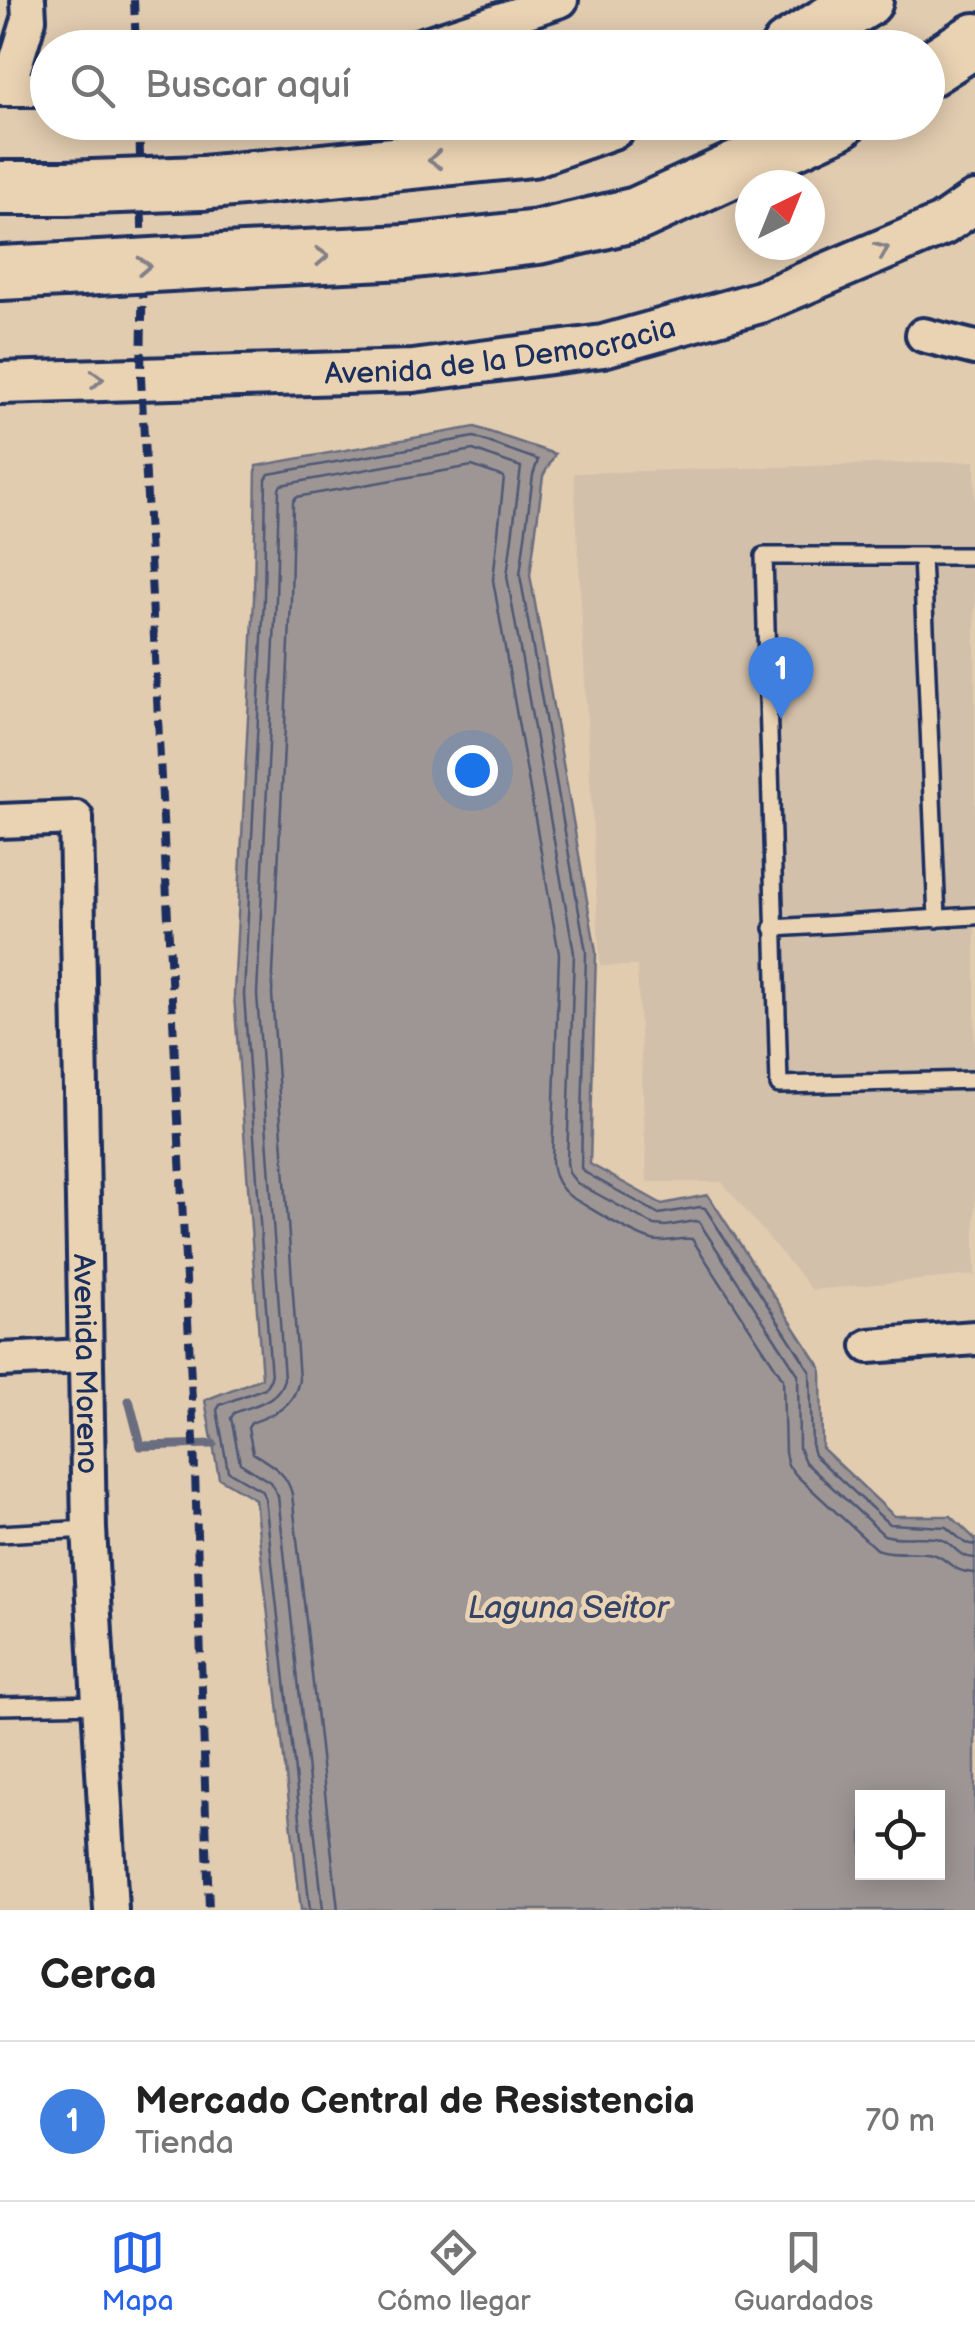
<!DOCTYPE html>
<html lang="es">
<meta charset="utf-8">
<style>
body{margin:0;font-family:"Balsamiq Sans",sans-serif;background:#f2f2f2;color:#222}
.controls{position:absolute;right:30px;bottom:30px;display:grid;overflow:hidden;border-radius:0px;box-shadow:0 5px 25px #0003}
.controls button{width:90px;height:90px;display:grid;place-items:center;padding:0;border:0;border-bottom:2px solid #e0e0e0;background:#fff;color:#222;font:50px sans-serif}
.compass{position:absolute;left:735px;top:170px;width:90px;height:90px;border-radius:50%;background:#fff;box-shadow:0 5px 25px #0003;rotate:43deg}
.you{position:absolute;left:472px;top:770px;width:35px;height:35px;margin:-25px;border:8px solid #fff;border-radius:50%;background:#1a73e8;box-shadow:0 0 0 15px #1a73e833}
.badge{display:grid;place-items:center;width:65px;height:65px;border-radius:50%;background:#2563eb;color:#fff;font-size:32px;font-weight:700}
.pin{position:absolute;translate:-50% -82px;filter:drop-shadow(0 2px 5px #0008)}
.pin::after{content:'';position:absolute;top:52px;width:35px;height:30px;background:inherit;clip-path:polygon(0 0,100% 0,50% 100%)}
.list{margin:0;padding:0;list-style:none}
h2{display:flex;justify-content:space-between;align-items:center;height:130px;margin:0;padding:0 40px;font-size:42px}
h2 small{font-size:32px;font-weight:400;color:#767676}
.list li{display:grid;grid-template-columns:65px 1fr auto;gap:30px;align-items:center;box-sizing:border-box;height:160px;padding:0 40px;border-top:2px solid #e0e0e0}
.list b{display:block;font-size:38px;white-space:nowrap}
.list p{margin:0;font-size:32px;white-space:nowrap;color:#767676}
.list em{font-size:32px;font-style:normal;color:#767676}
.icon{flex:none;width:55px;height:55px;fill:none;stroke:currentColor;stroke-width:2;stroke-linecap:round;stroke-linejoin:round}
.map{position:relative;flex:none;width:975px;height:1910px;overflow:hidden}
.search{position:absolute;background:#fff;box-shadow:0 5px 25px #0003;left:30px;right:30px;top:30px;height:110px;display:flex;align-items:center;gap:25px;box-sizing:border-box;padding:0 35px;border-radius:55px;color:#767676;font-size:38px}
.sheet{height:290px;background:#fff}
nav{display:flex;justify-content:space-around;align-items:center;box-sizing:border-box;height:140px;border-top:2px solid #e0e0e0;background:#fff;font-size:28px;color:#767676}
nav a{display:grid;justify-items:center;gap:5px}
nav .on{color:#2563eb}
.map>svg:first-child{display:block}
.built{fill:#d3c0aa}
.water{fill:#9e9695;stroke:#6a6d7f;stroke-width:2.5;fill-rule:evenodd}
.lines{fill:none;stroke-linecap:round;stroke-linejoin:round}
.shore{stroke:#4f5874;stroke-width:2.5}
.stream{stroke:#6a6d7f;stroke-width:9}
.service-casing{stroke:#1b2f5e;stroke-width:22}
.minor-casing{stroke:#1b2f5e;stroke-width:40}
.tertiary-casing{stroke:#1b2f5e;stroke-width:48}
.trunk-casing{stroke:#1b2f5e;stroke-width:60}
.service{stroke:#ead3b3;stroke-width:15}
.minor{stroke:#ead3b3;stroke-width:32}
.tertiary{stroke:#ead3b3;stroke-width:40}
.trunk{stroke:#ead3b3;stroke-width:52}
.rail{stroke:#1b2f5e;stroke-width:8;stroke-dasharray:15 8;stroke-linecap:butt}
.trunk-bridge-casing{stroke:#1b2f5e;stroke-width:60;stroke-linecap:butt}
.trunk-bridge{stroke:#ead3b3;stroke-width:52}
.oneway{stroke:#828188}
.labels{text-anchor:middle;stroke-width:9;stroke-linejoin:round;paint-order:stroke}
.street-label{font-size:30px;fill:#1b2f5e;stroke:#ead3b3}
.water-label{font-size:32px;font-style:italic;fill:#354469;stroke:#ead3b3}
</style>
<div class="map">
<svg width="975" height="1910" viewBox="0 0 975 1910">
<rect width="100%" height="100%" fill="#e2ccb0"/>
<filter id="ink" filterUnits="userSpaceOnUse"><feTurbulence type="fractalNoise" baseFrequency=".01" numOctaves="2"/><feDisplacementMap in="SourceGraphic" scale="20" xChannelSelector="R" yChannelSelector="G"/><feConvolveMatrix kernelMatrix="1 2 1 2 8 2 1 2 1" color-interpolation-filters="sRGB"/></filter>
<g filter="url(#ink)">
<path class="built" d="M 975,461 L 975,1275 L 812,1290 L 722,1182 L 647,1182 L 637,966 L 600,966 L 574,473 Z"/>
<path class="water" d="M 475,427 L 555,454 L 543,476 L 530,575 L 596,952 L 590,1164 L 662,1204 L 708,1195 L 821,1368 L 822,1448 L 894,1516 L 951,1516 L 975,1539 L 975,1910 L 301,1910 L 255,1499 L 219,1478 L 205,1400 L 262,1378 L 234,995 L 254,599 L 256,466 ZM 862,1798 L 938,1798 L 938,1872 L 862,1872 Z"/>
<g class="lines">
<path class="shore" d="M 310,1910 L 265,1498 L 261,1490 L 228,1471 L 217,1410 L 220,1405 L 265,1388 L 271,1378 L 244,995 L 264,599 L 266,479 L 269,474 L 474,437 L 538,460 L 533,475 L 520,575 L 586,952 L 581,1168 L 586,1173 L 659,1214 L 700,1207 L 705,1208 L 810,1371 L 812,1448 L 814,1455 L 889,1524 L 946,1527 L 965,1543 L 975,1545
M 323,1910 L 278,1496 L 270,1482 L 240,1463 L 231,1418 L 234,1413 C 254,1405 278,1402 284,1379 L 257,994 L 276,600 L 279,489 L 281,485 L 473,450 L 521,467 L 507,576 L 574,953 L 567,1162 L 569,1173 L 577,1183 L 654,1225 L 666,1226 L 695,1221 L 699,1222 L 798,1374 L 799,1448 L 805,1462 L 884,1535 C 902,1541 924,1534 940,1539 C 955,1543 955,1557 975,1558
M 338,1910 L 292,1494 C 286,1471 271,1465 253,1453 L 248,1428 L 251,1423 C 275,1414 294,1407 299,1380 L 272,994 L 291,601 L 293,502 L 296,497 L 472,466 L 504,477 L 493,580 L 559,954 L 552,1161 C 553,1177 559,1188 571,1197 C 592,1209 630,1234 652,1240 C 665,1244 679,1237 692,1239 L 783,1379 L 785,1453 L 788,1465 L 797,1476 L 876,1549 C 895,1556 913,1550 932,1554 C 948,1557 949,1572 975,1573"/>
<path class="stream" d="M 129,1400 L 141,1446 L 213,1444"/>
<defs>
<path id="service" d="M 922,556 L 937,919
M 975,556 L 764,556 L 779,1085 L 975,1080
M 773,928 L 975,916
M 0,1534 L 89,1529
M 0,1706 L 101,1704"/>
<g id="minor">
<path d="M 414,48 L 561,0"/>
<path d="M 8,88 L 29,19 L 28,0"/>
<path d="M 0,89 L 48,89"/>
<path d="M 923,335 L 975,348"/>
<path id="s1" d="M 0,821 L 76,818 L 89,1529 L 111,1910"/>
<path d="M 869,1346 L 975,1338"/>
<path d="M 0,1360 L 85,1356"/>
</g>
<g id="tertiary">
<path id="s2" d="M 0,383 L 413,371 L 603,346 L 760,302 L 942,225 L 975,202"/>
</g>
<path id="trunk" d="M 788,48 L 866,0
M 928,70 L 975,40
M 202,183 L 532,150 L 611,122
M 0,188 L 65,188
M 224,261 L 406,252 L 538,237 L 637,214 L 839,122
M 0,273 L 63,270"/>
</defs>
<use href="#service" class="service-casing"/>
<use href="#minor" class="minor-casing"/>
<use href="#tertiary" class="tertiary-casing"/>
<use href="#trunk" class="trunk-casing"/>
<use href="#service" class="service"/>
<use href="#minor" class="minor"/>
<use href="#tertiary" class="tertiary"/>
<use href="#trunk" class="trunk"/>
<path class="rail" d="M 134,0 L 136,48
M 139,122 L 143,260 L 141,377 L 194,1440 L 209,1910"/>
<defs>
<path id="trunk-bridge" d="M 65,188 L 202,183
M 63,270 L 224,261"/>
</defs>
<use href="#trunk-bridge" class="trunk-bridge-casing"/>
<use href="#trunk-bridge" class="trunk-bridge"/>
</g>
<defs><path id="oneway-chevron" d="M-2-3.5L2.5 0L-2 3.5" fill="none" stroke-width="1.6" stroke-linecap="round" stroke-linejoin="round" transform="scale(2.5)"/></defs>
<g class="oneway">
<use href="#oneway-chevron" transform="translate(435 160) rotate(174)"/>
<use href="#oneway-chevron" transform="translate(882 250) rotate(-23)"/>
<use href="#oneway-chevron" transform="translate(322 256) rotate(-3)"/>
<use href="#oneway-chevron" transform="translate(144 266) rotate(-3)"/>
<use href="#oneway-chevron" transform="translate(97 379) rotate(-2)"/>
</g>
</g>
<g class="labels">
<g class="street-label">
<text dy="10" stroke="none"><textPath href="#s2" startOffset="502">Avenida de la Democracia</textPath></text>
<text dy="10" stroke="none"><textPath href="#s1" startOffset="622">Avenida Moreno</textPath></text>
</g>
<g class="water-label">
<text x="568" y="1618">Laguna Seitor</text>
</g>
</g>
</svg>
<div class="controls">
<button><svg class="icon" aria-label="locate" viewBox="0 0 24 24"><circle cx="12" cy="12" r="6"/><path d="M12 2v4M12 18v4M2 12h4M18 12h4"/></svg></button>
</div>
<svg class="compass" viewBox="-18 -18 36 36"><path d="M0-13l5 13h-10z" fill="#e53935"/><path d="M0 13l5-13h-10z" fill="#767676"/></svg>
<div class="you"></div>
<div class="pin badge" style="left:781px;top:719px;background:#3f7fe0">1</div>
<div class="search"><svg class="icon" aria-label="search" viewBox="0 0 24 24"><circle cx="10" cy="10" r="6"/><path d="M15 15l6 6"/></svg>Buscar aquí</div>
</div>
<section class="sheet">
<h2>Cerca<small></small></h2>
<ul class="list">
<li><span class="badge" style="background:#3f7fe0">1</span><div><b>Mercado Central de Resistencia</b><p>Tienda</p></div><em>70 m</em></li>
</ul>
</section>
<nav>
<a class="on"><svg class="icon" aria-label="map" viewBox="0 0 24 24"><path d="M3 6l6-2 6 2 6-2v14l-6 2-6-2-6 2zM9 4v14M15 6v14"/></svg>Mapa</a>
<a><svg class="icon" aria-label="directions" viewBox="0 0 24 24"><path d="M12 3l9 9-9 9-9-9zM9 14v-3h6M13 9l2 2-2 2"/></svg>Cómo llegar</a>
<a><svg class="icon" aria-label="saved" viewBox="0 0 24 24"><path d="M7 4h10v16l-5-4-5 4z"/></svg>Guardados</a>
</nav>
